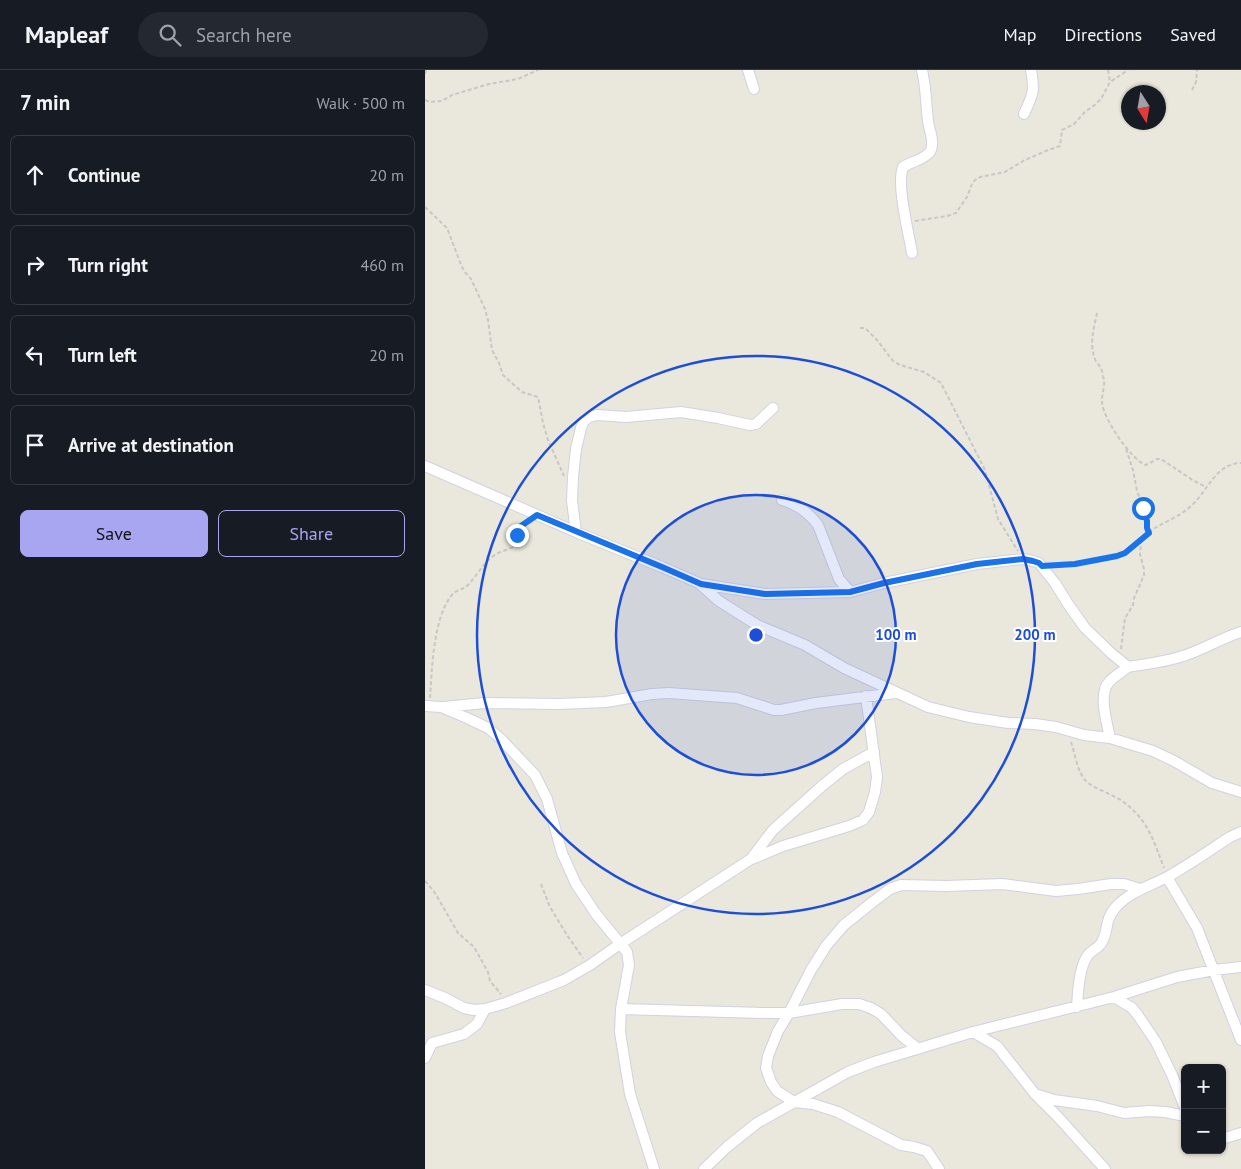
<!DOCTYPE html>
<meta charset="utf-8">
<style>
body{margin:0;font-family:"PT Sans",sans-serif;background:#242831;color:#f1f3f6}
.controls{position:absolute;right:15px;bottom:15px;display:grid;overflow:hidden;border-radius:8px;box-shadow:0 1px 4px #0004}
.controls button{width:45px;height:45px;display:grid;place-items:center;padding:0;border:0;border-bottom:1px solid #363941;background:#171b24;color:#f1f3f6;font:25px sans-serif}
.compass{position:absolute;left:696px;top:15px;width:45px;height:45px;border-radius:50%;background:#171b24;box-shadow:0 1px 4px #0004;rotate:169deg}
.stop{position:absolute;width:15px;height:15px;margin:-11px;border:4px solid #1a73e8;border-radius:50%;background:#fff}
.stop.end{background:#1a73e8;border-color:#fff;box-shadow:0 1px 5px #0008}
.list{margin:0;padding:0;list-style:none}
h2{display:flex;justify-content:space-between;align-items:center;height:65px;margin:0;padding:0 20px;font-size:21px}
h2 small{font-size:16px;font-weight:400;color:#9ea1a6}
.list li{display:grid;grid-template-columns:32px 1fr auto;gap:15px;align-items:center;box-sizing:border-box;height:80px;margin:0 10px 10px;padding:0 10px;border:1px solid #363941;border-radius:8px}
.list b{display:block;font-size:19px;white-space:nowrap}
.list em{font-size:16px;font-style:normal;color:#9ea1a6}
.actions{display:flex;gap:10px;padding:15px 20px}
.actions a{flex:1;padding:11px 0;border:1px solid #a9a6f1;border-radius:8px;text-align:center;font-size:18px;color:#a9a6f1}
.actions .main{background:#a9a6f1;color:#111}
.icon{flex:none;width:28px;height:28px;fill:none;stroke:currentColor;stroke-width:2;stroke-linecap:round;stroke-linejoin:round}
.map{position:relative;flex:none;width:816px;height:1099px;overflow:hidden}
header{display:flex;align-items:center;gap:30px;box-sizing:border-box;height:70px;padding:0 25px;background:#171b24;border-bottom:1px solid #363941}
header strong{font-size:24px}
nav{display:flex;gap:28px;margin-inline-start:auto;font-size:18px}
.search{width:350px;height:45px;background:#242831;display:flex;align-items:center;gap:12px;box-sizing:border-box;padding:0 18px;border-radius:28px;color:#9ea1a6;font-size:19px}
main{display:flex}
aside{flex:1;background:#171b24}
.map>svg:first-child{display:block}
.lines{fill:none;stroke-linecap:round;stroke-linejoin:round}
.minor-casing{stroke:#d2d1e0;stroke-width:12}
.path{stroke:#c7c7c7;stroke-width:2;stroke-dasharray:4 2.5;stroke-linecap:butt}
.minor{stroke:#fff;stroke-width:10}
.route{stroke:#1a73e8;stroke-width:6}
.ring{fill:none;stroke:#1d4ed8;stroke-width:2.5}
.centre{fill:#1d4ed8;stroke:#fff;stroke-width:2.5}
.ring-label{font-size:15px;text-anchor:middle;font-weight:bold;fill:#1d4ed8;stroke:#fff;stroke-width:4;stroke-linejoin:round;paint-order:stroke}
</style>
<header>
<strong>Mapleaf</strong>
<div class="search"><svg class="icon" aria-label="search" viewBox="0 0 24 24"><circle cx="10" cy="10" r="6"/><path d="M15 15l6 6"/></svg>Search here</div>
<nav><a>Map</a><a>Directions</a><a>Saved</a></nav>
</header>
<main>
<aside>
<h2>7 min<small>Walk · 500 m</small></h2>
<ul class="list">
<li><svg class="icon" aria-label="ahead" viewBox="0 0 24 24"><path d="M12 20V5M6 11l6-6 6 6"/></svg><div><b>Continue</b></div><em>20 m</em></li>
<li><svg class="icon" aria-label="right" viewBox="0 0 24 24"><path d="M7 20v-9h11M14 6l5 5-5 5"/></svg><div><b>Turn right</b></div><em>460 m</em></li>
<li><svg class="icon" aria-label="left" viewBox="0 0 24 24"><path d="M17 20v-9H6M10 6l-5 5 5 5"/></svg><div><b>Turn left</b></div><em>20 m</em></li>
<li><svg class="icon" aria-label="arrive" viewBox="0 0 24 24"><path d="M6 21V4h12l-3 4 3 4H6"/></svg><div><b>Arrive at destination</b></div></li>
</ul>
<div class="actions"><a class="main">Save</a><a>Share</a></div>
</aside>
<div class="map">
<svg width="816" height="1099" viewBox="0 0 816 1099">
<rect width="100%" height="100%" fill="#eae7dc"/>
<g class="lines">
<defs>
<path id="minor" d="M 323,0 L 329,19
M 599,44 C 608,24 610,22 606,0
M 487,183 C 484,164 471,114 478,97 C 487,91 497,91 505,82 C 507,79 507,78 507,75 C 508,67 504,59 503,51 C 501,34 501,17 497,0
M 0,396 L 151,462 L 237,497 L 276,514 L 340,524 L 425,522 L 459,513 L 552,494 L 598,489 L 608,491 L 614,493 L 630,513 L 643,534 L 660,558 L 686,583 L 703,597 C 721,594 740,592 758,586 C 778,580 796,568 816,562
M 357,430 C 371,434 384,443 393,455 L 414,509 L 425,522
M 151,462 L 147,431 L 148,407 L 151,379 L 156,358 L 159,351 L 164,347 L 172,345 L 201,347 L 256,342 L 293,348 L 325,355 L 331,354 L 348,338
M 276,515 L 294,531 L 332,555 L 380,575 L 419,598 L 503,637 L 544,647 L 583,653 L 610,654 L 631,657 L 659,665 L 685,668 L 728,681 L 749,691 L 787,713 L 816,722
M 0,636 L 16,637 L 42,648 L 63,658 L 75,668 L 110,705 L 122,729 L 137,783 L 151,814 L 171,844 L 202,882 L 204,895 L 196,939 L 195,962 L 205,1024 L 229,1099
M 19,637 L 59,633 L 134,634 L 181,632 L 227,624 L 244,623 L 312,628 L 349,640 L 356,640 L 391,633 L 471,623
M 685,668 C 682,653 673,624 684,612 C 689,606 697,602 703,597
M 327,789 L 358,776 L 424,756 L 438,750 L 444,742 L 450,722 L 452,707 L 441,626
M 742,807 L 772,858 L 816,970
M 0,920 L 20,928 L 39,938 L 49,940 L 60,939 L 81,933 L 139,910 L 165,895 L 195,874 L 326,789 L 348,760 L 397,716 L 418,699 L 449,682
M 689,927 L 707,938 L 712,944 L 731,972 L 747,1005 L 760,1038
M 652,937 C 653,922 654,897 663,885 C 667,880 674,878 677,872 C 684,860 679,850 691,837 C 705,821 726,816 744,806 C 765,794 785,780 805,767 L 816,762
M 196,939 L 338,943 L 364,943 L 417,934 L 434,934 L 446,938 L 456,944 L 477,966 L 492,978
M 548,962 L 572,976 L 610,1024 L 633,1047 L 680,1099
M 0,988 L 7,973 L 39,964 L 52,954 L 60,939
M 613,1025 L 629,1030 L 672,1036 L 699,1043 L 724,1041 L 740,1042 L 760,1046
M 797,1068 L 800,1068 L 816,1063
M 279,1099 L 302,1077 L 332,1053 L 423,1002 L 449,992 L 548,962 L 689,927 L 752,907 L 789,900 L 816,897
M 514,1099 L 502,1081 L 489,1077 L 476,1075 L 413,1042 L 388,1034 L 369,1032 L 352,1021 L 346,1012 L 341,998 L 343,986 L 353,961 L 364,943 L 386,900 L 401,876 L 419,855 L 449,831 L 465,819 L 476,815 L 521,816 L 577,814 L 631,821 L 653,819 L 686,814 L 699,814 L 715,819"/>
</defs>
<use href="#minor" class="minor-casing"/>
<path class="path" d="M 683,0 L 685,12
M 0,4 L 1,0
M 767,20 L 771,12 L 772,0
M 0,30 L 5,32 L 17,31 L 27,25 L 64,14 L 93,9 L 113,0
M 0,137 L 22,158 L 35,192 L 39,201 L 46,209 L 60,239 L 63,250 L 67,280 L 74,293 L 78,305 L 97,322 L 113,327 L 118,353 L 123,370 L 139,406
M 490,151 L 522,146 L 531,143 L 542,127 L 547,114 L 550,110 L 555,107 L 580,102 L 598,91 L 623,80 L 635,76 L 637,60 L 649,54 L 660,42 L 671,34 L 676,29 L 685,12 L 703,0
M 672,243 C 669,257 664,275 670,289 C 671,293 675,295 676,299 C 678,302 678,307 679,310 C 680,318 676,326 677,333 C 678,348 707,391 721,395 L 732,389 L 736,389 L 769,411 L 781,417
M 435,258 L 440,258 L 452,270 L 468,291 L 475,295 L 499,302 L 516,313 L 560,400 L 573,449 L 593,481
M 701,379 L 708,400 L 712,421 L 723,451 L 723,458 L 724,463
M 629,495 C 647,494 685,492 700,483 C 712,476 719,465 730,458 C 742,451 755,446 766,436 C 783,421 790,394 816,393
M 696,579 L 700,548 L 708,535 L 709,528 L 719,505 L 719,499 L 715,484 L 716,472
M 5,628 C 7,599 8,550 26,526 C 31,519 39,520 44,514 C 52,505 58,494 67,487 C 73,482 82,480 88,477 L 96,456 L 103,451
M 646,672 C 650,683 652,702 661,711 C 666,717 686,724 694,729 C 722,747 728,769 739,798
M 0,811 L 8,820 L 13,828 L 33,863 L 49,877 L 63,902 L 65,911 L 76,924
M 116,814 L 125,837 L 142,865 L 158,888"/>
<use href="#minor" class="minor"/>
</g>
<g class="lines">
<path class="route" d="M 92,465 L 96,456 L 112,445 L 237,497 L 276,514 L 340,524 L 425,522 L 459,513 L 552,494 L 598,489 L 608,491 L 614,493 L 617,496 L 650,494 L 692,486 L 700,483 L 724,463 L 722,458 L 722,451 L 718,438"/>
</g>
<circle cx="331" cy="565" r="140" fill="#1d4ed8" fill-opacity=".12"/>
<g class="ring">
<circle cx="331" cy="565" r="140"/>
<circle cx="331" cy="565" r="279"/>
</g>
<circle cx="331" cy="565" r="8" class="centre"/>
<g class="ring-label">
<text x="471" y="570">100 m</text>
<text x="610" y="570">200 m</text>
</g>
</svg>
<div class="controls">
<button>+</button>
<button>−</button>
</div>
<svg class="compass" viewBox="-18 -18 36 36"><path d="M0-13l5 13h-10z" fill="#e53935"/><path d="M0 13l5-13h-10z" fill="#9ea1a6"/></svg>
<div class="stop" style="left:718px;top:438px"></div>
<div class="stop end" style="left:92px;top:465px"></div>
</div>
</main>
